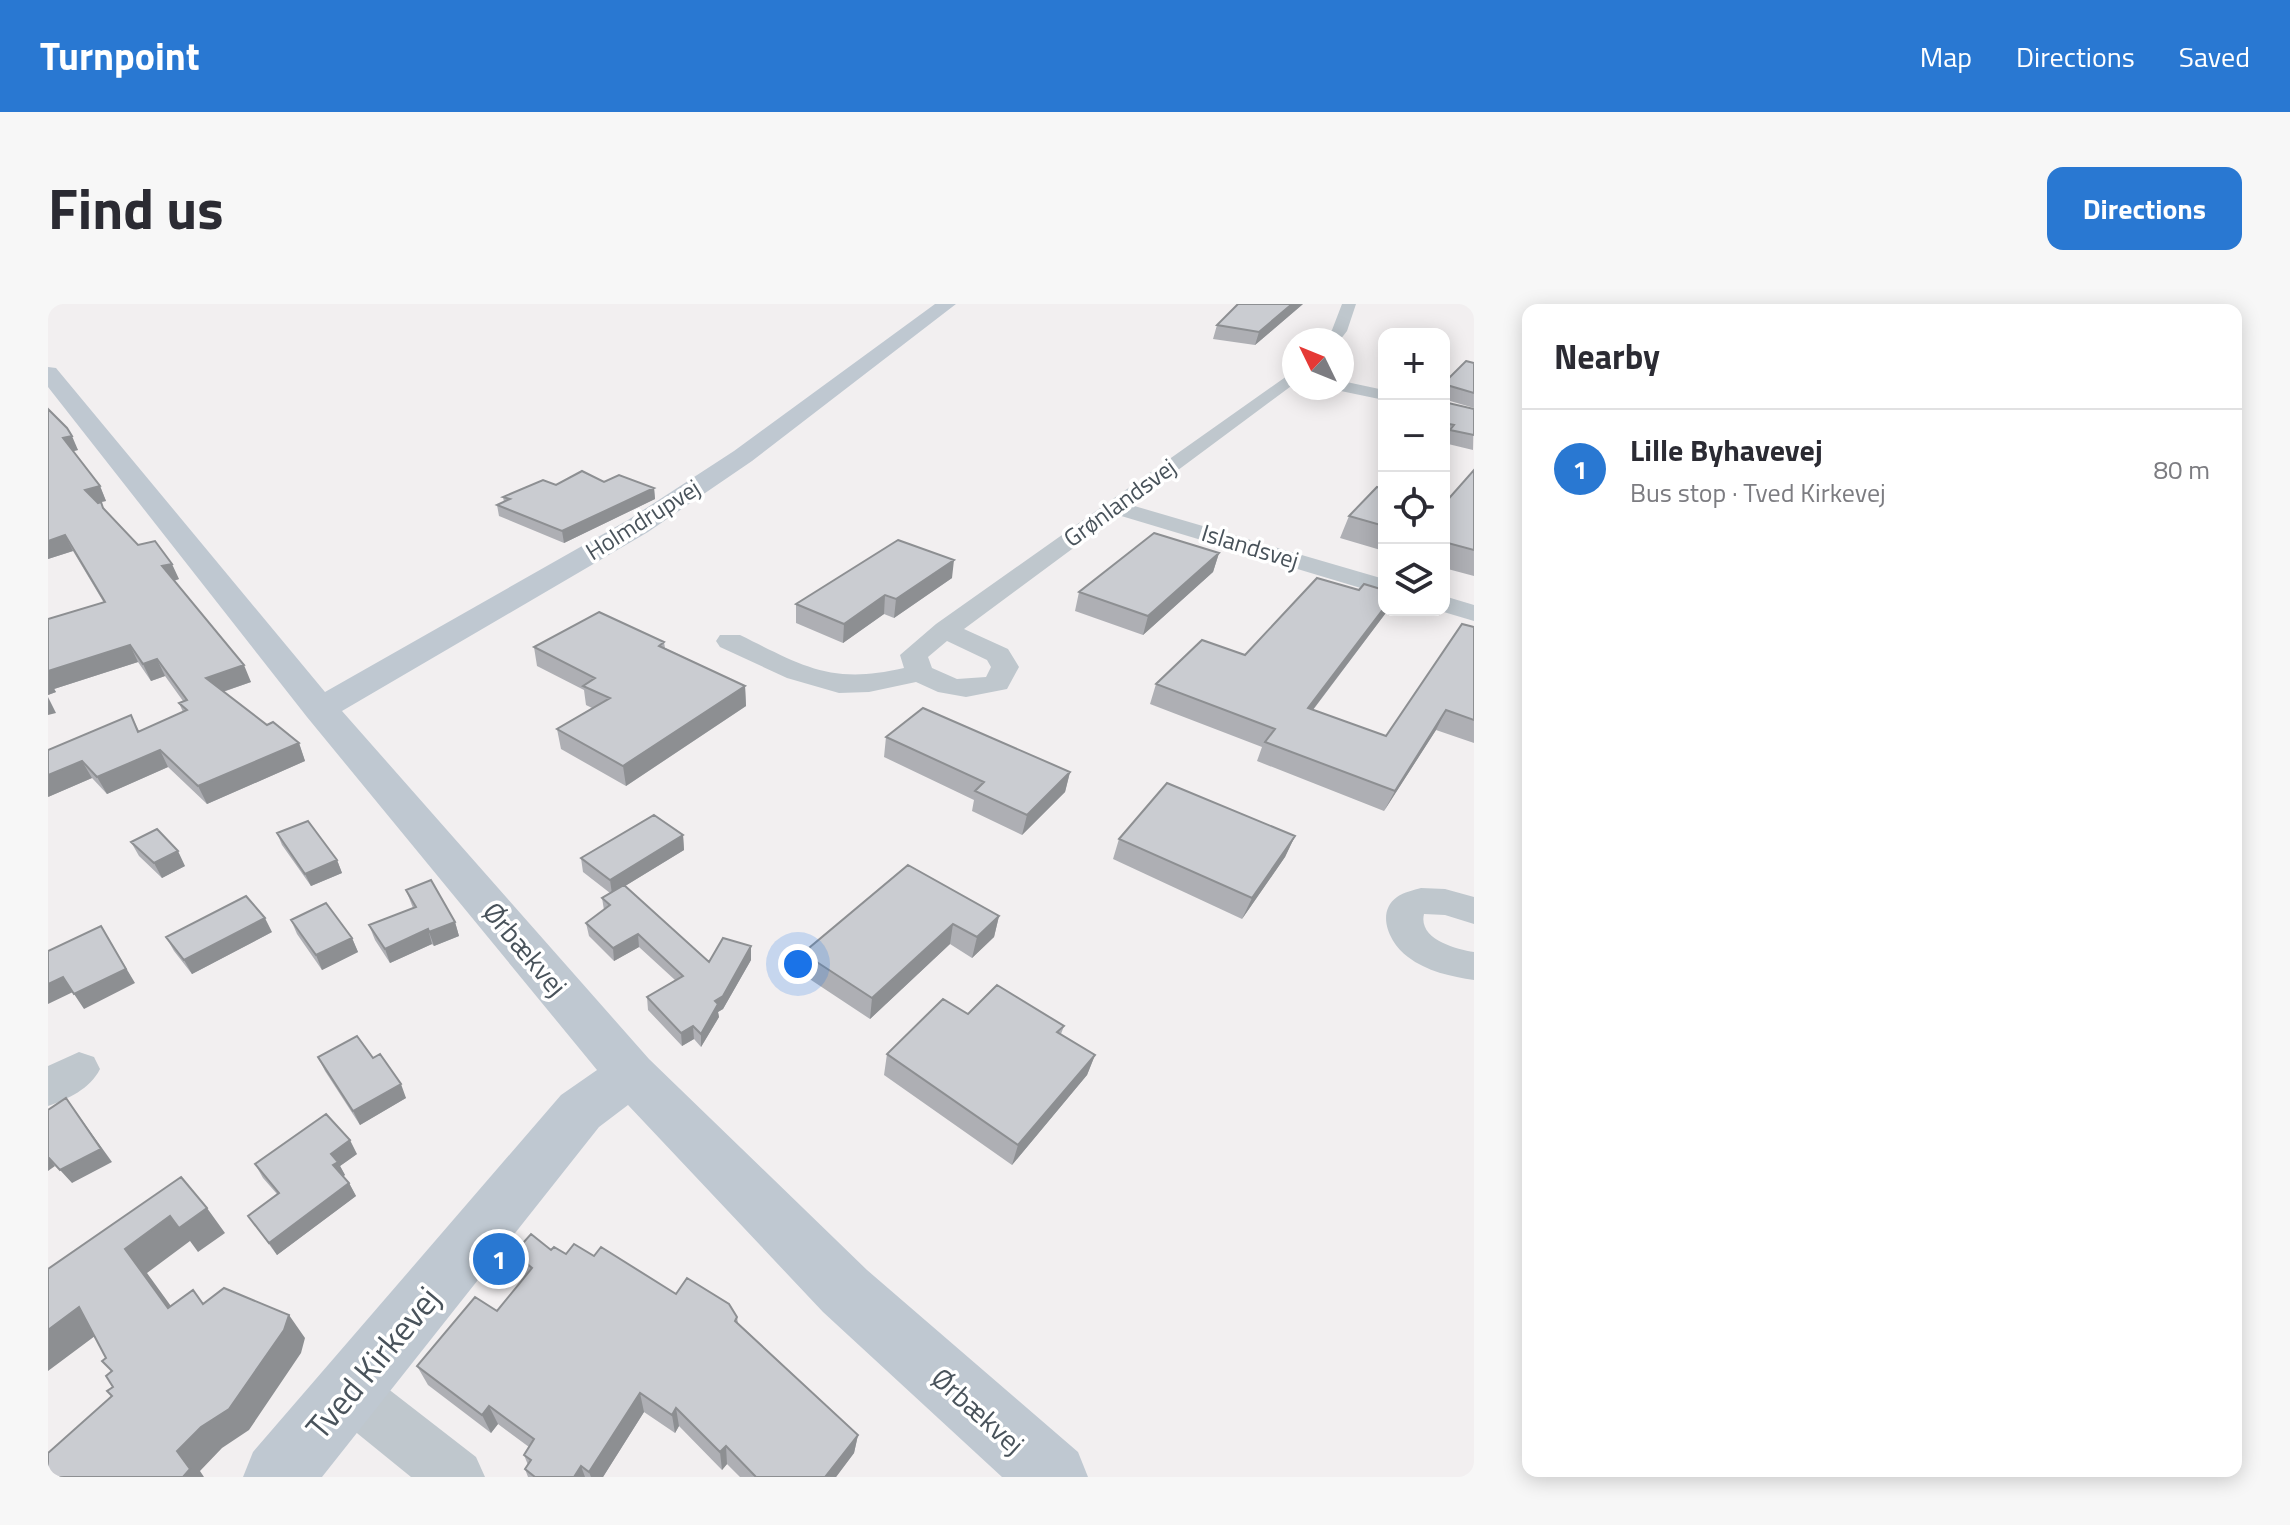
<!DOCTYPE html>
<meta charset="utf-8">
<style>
body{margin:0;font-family:"Titillium Web",sans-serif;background:#f7f7f7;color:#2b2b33}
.controls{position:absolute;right:24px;top:24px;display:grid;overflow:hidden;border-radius:16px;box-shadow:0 4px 20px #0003}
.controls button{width:72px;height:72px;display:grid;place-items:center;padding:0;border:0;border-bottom:2px solid #e1e1e2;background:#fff;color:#2b2b33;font:40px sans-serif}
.compass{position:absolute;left:1234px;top:24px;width:72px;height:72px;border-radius:50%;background:#fff;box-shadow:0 4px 20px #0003;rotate:313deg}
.you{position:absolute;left:750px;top:660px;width:28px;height:28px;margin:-20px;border:6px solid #fff;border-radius:50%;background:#1a73e8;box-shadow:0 0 0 12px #1a73e833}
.badge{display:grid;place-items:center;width:52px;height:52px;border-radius:50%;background:#2978d2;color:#fff;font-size:26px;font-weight:700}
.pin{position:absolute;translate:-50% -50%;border:4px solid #fff;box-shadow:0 2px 8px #0006}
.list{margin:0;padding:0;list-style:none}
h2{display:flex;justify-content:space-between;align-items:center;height:104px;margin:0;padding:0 32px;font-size:34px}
h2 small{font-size:26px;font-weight:400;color:#7c7c81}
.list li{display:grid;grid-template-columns:52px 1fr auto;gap:24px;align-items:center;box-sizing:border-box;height:120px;padding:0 32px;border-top:2px solid #e1e1e2}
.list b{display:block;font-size:30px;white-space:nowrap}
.list p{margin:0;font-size:26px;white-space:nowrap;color:#7c7c81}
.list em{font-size:26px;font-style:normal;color:#7c7c81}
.icon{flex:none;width:44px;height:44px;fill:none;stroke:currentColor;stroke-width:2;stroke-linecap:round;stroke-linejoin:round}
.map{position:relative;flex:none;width:1426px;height:1173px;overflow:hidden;border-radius:16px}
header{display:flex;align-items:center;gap:48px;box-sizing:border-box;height:112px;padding:0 40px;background:#2978d2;color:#fff}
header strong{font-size:38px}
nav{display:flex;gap:44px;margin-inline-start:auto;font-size:28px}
.intro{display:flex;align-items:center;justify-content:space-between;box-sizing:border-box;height:192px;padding:0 48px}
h1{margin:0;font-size:56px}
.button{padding:20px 36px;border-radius:16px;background:#2978d2;color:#fff;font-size:28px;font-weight:700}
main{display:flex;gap:48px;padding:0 48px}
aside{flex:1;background:#fff;border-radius:16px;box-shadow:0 4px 20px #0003}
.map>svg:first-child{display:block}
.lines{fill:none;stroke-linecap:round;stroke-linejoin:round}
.street{fill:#bfc7cd;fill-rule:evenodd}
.secondary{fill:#bfc8d1;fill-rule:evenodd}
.wall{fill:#aeafb4}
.shaded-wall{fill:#8d8f92}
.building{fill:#caccd1;stroke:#8d8f92;stroke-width:2}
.labels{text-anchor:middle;stroke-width:7;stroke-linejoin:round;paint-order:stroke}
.far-street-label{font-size:24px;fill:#49535b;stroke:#fff}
.street-label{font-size:28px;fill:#49535b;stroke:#fff}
.near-street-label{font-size:34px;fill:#49535b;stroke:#fff}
</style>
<header>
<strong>Turnpoint</strong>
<nav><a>Map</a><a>Directions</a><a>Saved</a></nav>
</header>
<div class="intro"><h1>Find us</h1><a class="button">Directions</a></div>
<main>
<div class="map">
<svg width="1426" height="1173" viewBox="0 0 1426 1173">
<rect width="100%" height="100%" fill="#f2eff0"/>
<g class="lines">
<path class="street" d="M 1294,0 L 1308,0 L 1299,27 L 1292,36 L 1275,36 L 1284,26 Z
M 1246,67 L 1246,80 L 1083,201 L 1336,275 L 1336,291 L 1070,211 L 916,325 L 960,345 L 971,363 L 959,385 L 918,393 L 890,388 L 868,378 L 821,388 L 791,389 L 739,374 L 672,343 L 668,337 L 672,331 L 692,331 C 755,362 783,381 856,364 L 852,351 L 888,320 ZM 899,337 L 939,356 L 943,363 L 938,373 L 909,375 L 884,364 L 880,353 Z
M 1294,77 L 1336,86 L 1336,96 L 1288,86 L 1294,84 Z
M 1396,292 L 1426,301 L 1426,317 L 1389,306 L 1396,306 Z
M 1373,584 L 1397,585 L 1426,593 L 1426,620 L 1397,611 L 1376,610 C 1370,635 1407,645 1426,648 L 1426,676 C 1404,673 1378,667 1360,653 C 1342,640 1327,609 1349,593 C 1356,588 1366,586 1373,584 Z
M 31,748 L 46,753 L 52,765 C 42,785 20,795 0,802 L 0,762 Z
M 302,1062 L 321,1070 L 428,1153 L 437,1173 L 363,1173 L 283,1108 L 275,1089 L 283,1070 Z"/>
<path class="secondary" d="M 887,0 L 908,0 L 704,157 L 600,228 L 294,407 L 601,755 L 819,966 L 1030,1148 L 1040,1173 L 954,1173 L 775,1008 L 580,801 L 551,823 L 274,1173 L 195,1173 L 205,1148 L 513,791 L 549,766 L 259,413 L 0,83 L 0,63 L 8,64 L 277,388 L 580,216 L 686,147 Z"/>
</g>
<path class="wall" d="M 1255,0 L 1207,41 L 1165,35 L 1169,21 Z
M 1426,59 L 1426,104 L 1399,96 L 1400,99 L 1426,105 L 1425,146 L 1396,139 L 1398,134 L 1396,134 L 1396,79 Z
M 0,105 L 30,146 L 25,147 L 52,182 L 58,197 L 53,198 L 56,206 L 90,241 L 131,275 L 126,277 L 203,378 L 175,388 L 219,421 L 251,439 L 257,457 L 159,500 L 120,463 L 59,490 L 44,474 L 0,493 L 83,411 L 91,427 L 135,408 L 131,399 L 135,397 L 117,372 L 103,377 L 90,358 L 6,385 L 8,388 L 0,391 L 0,315 L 56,299 L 25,247 L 0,255 Z
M 1426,166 L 1426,272 L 1396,264 L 1396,200 Z
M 556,178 L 606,184 L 607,195 L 516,239 L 451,212 L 449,201 L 456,198 L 455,193 L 508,181 Z
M 1336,185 L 1336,247 L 1292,234 L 1301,212 Z
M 1171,249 L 1165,268 L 1095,331 L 1027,307 L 1031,288 Z
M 904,274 L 846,314 L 836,310 L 795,339 L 748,319 L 748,300 Z
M 1336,306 L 1340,306 L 1265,406 L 1338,432 L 1426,323 L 1426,439 L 1388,426 L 1336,507 L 1209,457 L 1214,443 L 1102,400 L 1108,380 Z
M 616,338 L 617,344 L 697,382 L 698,402 L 578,482 L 513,445 L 509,425 L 544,404 L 538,401 L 536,386 L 489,362 L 486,343 Z
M 838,433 L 1022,468 L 1017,488 L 974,531 L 924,507 L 926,496 L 836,453 Z
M 229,529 L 289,556 L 294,569 L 263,582 L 234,541 Z
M 635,531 L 636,546 L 577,582 L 661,658 L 703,656 L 675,705 L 670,708 L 671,713 L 653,743 L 646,735 L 634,742 L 600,706 L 599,693 L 627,676 L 591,643 L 566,657 L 541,632 L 538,619 L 556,606 L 554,594 L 562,589 L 535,568 L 533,554 Z
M 1247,532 L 1237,553 L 1194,615 L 1065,555 L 1071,535 Z
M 83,538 L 137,562 L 114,574 L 91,552 Z
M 860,561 L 951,612 L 946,633 L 924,654 L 902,640 L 822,715 L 754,670 L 755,649 Z
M 358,586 L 407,618 L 411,632 L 386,642 L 384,640 L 342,659 L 327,636 L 321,621 L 365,604 Z
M 243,616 L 304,634 L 310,648 L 274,666 L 249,630 Z
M 224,628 L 144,670 L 126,647 L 118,633 Z
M 1016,722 L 1013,730 L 1047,751 L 1039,771 L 964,861 L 836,771 L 839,750 Z
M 270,753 L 325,754 L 358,794 L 312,821 L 277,767 Z
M 309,850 L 292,862 L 297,871 L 295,872 L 301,879 L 308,892 L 229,951 L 200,912 L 229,890 L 215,874 L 207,860 Z
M 503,946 L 518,950 L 546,952 L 628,990 L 689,1013 L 690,1019 L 810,1131 L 806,1149 L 788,1173 L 692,1173 L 679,1160 L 674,1166 L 631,1122 L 627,1129 L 596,1108 L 555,1173 L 480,1173 L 477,1165 L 480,1161 L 476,1151 L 481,1143 L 450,1120 L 443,1129 L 380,1081 L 369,1062 L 449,1007 L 476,973 L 473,970 L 466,949 Z"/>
<path class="shaded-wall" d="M 1244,0 L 1255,0 L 1207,41 L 1211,28 Z
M 24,132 L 30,146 L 22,148 L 15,134 Z
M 52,182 L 58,197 L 53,198 L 59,213 L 44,200 L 37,186 Z
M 606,184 L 607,195 L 516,239 L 514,227 Z
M 17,231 L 25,247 L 0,255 L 0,237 Z
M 1171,249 L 1165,268 L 1095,331 L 1100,312 Z
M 906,256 L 904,274 L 846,314 L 848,295 Z
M 124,260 L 131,275 L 121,278 L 114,262 Z
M 837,291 L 836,310 L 795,339 L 796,320 Z
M 1336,304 L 1336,306 L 1340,306 L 1251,424 L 1260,404 Z
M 82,341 L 90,358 L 6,385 L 0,374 L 0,367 Z
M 109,355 L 117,372 L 103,377 L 95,360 Z
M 196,361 L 203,378 L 165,391 L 158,374 Z
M 0,374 L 8,388 L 0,391 Z
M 697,382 L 698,402 L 578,482 L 575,462 Z
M 0,393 L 8,409 L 0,411 Z
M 1398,406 L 1388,426 L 1336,507 L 1347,487 Z
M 251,439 L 257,457 L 159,500 L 150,482 Z
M 112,446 L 120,463 L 59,490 L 49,473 Z
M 34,457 L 44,474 L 0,493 L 0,471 Z
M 1022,468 L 1017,488 L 974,531 L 979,511 Z
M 635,531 L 636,546 L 564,590 L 562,576 Z
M 1247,532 L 1237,553 L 1194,615 L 1204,594 Z
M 130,547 L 137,562 L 114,574 L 106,559 Z
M 289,556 L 294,569 L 263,582 L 257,570 Z
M 951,612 L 946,633 L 924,654 L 929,633 Z
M 217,614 L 224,628 L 144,670 L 136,656 Z
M 407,618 L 411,632 L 386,642 L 381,628 Z
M 905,620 L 902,640 L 822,715 L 824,694 Z
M 53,622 L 87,679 L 36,705 L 26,690 Z
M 380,625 L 384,640 L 342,659 L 337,645 Z
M 590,630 L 591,643 L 566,657 L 565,644 Z
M 304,634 L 310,648 L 274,666 L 268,651 Z
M 703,642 L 703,656 L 675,705 L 670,708 L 671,713 L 653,743 L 653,730 L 667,697 Z
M 15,673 L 25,688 L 0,700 L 0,680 Z
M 645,722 L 646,735 L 634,742 L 633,729 Z
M 1047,751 L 1039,771 L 964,861 L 970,841 Z
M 353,780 L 358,794 L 312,821 L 305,807 Z
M 18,794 L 64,858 L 24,879 L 12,866 Z
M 302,836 L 309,850 L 292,862 L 297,871 L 292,875 L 285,861 L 283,850 Z
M 0,853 L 7,862 L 0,867 Z
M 301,879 L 308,892 L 229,951 L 221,939 Z
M 159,904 L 177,929 L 150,948 L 142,937 L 99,969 L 141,1027 L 120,1004 L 77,945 L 122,912 Z
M 31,1003 L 55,1026 L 0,1067 L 0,1026 Z
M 241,1011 L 257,1034 L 253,1049 L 201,1126 L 174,1144 L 152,1167 L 156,1173 L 135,1173 L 129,1147 Z
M 592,1089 L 596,1108 L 555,1173 L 543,1173 L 541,1168 Z
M 441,1102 L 450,1120 L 443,1129 L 434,1111 Z
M 628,1104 L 631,1122 L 627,1129 L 624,1111 Z
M 810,1131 L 806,1149 L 788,1173 L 777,1173 Z
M 678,1142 L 679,1160 L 674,1166 L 672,1148 Z
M 533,1162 L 537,1173 L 526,1173 Z"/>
<path class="building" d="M 1190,0 L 1244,0 L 1211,28 L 1169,21 Z
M 1418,57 L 1426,59 L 1426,89 L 1402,82 L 1399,85 L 1400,99 L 1426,105 L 1426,131 L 1402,126 L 1406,121 L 1396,119 L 1396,79 Z
M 0,105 L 19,124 L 24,132 L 15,134 L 52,182 L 37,186 L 50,199 L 53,198 L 55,204 L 90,241 L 107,237 L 124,260 L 114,262 L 196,361 L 158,374 L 219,421 L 225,418 L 251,439 L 150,482 L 112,446 L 49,473 L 34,457 L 0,471 L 0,446 L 83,411 L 90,428 L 139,406 L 131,399 L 139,396 L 109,355 L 95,360 L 82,341 L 0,367 L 0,315 L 57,298 L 17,231 L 0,237 Z
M 1426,166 L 1426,246 L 1396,238 L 1396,200 Z
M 534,167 L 556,178 L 571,171 L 606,184 L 514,227 L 449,201 L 462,195 L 455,193 L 495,176 L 508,181 Z
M 1329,183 L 1336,185 L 1336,222 L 1301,212 Z
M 1106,229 L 1171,249 L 1100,312 L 1031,288 Z
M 850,236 L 906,256 L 848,295 L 837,291 L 796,320 L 748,300 Z
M 1269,274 L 1311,286 L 1316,280 L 1336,286 L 1336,304 L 1260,404 L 1338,432 L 1414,320 L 1426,323 L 1426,416 L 1398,406 L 1347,487 L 1217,438 L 1227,425 L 1108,380 L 1154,336 L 1197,351 Z
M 551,308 L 616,338 L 611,342 L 697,382 L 575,462 L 509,425 L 562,394 L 535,382 L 547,374 L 486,343 Z
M 875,404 L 1022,468 L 979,511 L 927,487 L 936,478 L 838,433 Z
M 1119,479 L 1247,532 L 1204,594 L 1071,535 Z
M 606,511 L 635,531 L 562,576 L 533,554 Z
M 260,517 L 289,556 L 257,570 L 229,529 Z
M 109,525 L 130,547 L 106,559 L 83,538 Z
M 860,561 L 951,612 L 929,633 L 905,620 L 824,694 L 755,649 Z
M 383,576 L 407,618 L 381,628 L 380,625 L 337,645 L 321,621 L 368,603 L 358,586 Z
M 576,581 L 661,658 L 675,634 L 703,642 L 675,692 L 667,697 L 670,700 L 653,730 L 645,722 L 633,729 L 599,693 L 635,672 L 590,630 L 565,644 L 538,619 L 562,601 L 554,594 Z
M 198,592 L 217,614 L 136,656 L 118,633 Z
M 278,599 L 304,634 L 268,651 L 243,616 Z
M 53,622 L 78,665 L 26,690 L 15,673 L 0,680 L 0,647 Z
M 949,681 L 1016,722 L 1009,728 L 1047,751 L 970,841 L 839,750 L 895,695 L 920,710 Z
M 309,732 L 325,754 L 332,750 L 353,780 L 305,807 L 270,753 Z
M 18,794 L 53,845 L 12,866 L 0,853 L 0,806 Z
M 278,810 L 302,836 L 283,850 L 290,858 L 285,861 L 301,879 L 221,939 L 200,912 L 231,889 L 207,860 Z
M 133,873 L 159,904 L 131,924 L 122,912 L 77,945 L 120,1004 L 145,986 L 155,1000 L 176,984 L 241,1011 L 236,1026 L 181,1105 L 153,1123 L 129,1147 L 142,1165 L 135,1173 L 0,1173 L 0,1149 L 64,1092 L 59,1087 L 65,1083 L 58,1072 L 64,1067 L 54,1057 L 58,1054 L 31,1003 L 0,1026 L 0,965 Z
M 483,930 L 503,946 L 506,943 L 518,950 L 526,940 L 546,952 L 553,943 L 628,990 L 639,974 L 681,1000 L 689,1013 L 687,1017 L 810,1131 L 777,1173 L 708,1173 L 678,1142 L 672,1148 L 628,1104 L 624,1111 L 592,1089 L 541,1168 L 533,1162 L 526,1173 L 487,1173 L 477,1165 L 483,1156 L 476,1151 L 486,1135 L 441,1102 L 434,1111 L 369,1062 L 427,993 L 449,1007 L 484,964 L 466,949 Z"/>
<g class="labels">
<g class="far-street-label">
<text transform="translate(1072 199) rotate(-36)" y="8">Grønlandsvej</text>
<text transform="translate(595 216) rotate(-32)" y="8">Holmdrupvej</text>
<text transform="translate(1202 243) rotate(17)" y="8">Islandsvej</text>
</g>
<g class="street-label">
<text transform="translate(477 645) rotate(50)" y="10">Ørbækvej</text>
<text transform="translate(930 1107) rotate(42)" y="10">Ørbækvej</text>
</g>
<g class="near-street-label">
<text transform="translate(325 1059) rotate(-50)" y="12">Tved Kirkevej</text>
</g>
</g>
</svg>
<div class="controls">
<button>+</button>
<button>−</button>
<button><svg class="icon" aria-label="locate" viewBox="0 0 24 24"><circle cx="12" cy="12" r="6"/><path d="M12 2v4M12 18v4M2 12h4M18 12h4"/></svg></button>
<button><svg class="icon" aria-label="layers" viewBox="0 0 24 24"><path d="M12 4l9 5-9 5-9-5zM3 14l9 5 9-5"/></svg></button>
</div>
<svg class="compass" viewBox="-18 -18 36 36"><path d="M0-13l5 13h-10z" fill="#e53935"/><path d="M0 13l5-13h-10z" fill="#7c7c81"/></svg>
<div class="you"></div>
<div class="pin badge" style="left:451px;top:955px">1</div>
</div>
<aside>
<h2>Nearby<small></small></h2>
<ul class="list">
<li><span class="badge">1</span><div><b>Lille Byhavevej</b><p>Bus stop · Tved Kirkevej</p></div><em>80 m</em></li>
</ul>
</aside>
</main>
